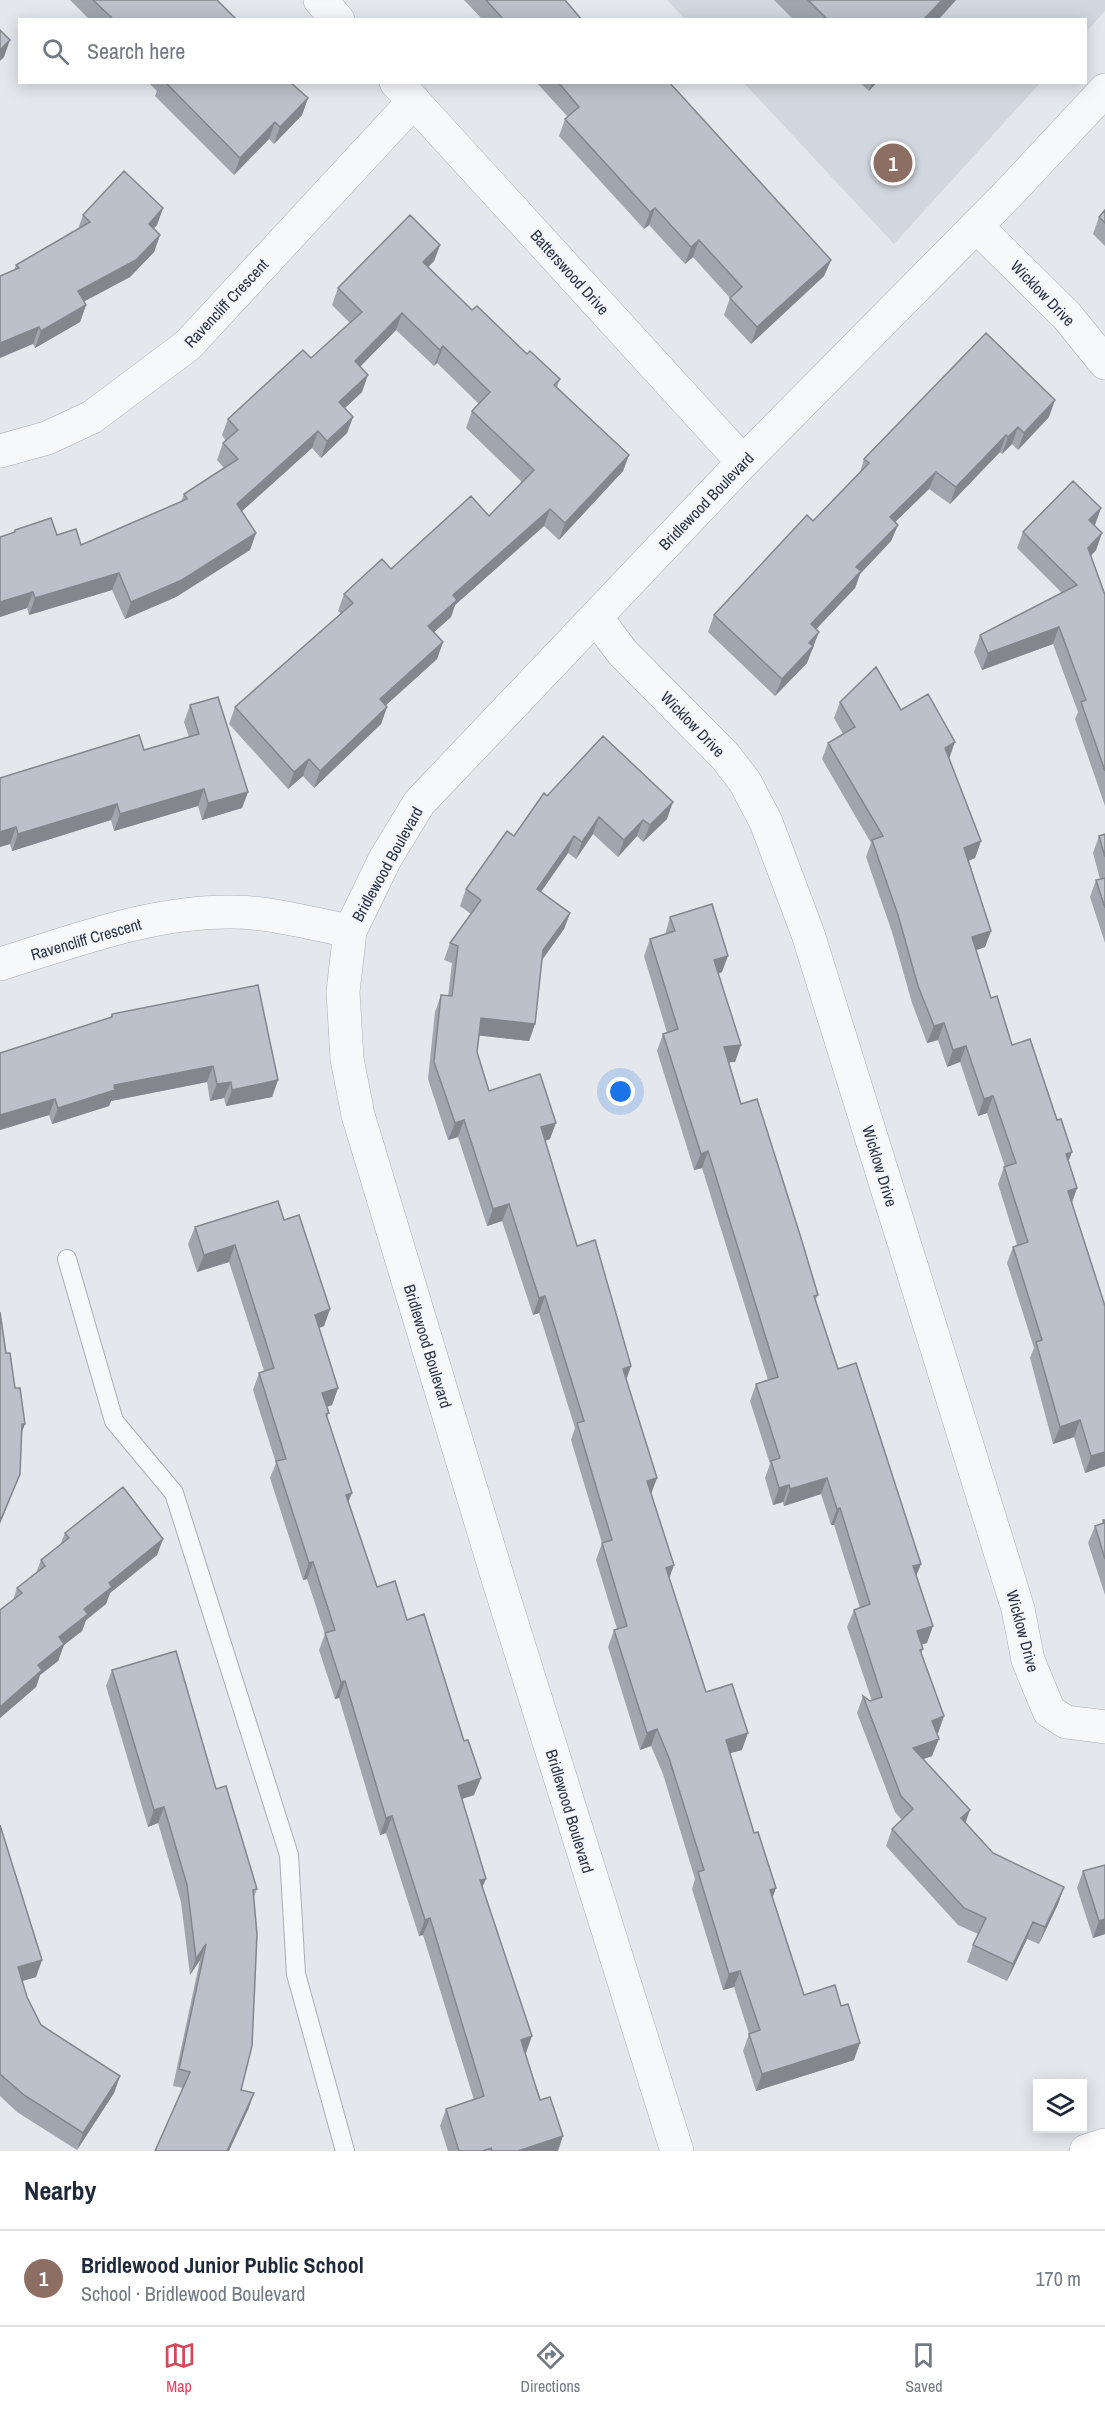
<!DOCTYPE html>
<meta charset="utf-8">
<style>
body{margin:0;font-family:"Archivo Narrow",sans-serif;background:#f2f2f3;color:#1f2937}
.controls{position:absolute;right:18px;bottom:18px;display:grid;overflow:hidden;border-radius:0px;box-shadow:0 3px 15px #0003}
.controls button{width:54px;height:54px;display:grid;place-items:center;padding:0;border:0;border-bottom:2px solid #e0e1e3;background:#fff;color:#1f2937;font:30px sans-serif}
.you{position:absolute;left:621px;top:1092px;width:21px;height:21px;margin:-15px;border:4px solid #fff;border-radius:50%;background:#1a73e8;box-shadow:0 0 0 9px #1a73e833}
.badge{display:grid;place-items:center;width:39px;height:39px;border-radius:50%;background:#d1495b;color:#fff;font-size:20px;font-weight:700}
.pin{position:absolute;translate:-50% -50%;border:3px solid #fff;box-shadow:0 2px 6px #0006}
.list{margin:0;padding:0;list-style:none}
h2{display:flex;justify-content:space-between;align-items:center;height:78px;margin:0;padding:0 24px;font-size:26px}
h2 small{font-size:20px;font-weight:400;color:#747a83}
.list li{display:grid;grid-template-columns:39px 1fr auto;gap:18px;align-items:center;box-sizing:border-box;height:96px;padding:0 24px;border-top:2px solid #e0e1e3}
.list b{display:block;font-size:22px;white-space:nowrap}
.list p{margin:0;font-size:20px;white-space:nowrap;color:#747a83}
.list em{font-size:20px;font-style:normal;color:#747a83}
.icon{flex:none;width:33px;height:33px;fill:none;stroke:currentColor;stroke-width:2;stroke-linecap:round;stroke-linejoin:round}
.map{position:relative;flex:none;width:1105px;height:2151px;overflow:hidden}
.search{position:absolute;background:#fff;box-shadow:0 3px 15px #0003;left:18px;right:18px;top:18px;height:66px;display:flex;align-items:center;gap:15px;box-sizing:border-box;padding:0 21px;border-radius:0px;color:#747a83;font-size:22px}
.sheet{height:174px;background:#fff}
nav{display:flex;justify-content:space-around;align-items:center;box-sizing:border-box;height:84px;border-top:2px solid #e0e1e3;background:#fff;font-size:16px;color:#747a83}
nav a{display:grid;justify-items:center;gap:3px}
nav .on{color:#d1495b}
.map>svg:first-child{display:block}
.built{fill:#d2d6de}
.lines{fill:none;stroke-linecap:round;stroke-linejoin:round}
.lane-casing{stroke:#a9aeb7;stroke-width:20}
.street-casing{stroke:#a9aeb7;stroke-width:34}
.secondary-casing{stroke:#a9aeb7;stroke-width:34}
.lane{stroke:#f7f8fa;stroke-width:18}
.street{stroke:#f7f8fa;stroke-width:33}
.secondary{stroke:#fff;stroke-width:33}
.wall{fill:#a1a5ae}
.shaded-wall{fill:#83868d}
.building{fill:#bbc0ca;stroke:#83868d;stroke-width:1.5}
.labels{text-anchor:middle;stroke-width:4.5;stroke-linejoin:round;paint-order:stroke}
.street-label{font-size:16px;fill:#2b3445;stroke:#f4f6f9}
</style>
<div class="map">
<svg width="1105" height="2151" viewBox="0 0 1105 2151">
<rect width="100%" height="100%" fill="#e4e7ec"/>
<path class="built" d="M 667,0 L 1105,0 L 1105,11 L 1086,32 L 1086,20 L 685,19 Z
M 744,83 L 1040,83 L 894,244 Z"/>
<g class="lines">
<defs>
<path id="lane" d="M 67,1259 L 114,1421 L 174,1493 L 289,1855 L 296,1974 L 345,2151"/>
<path id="street" d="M 320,0 L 338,20
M 396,82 L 743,462
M 976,226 L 1067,316 L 1105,363
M 0,451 L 47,438 L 92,417 L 188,345 L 414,101
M 596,617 L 622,652 L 725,756 L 745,782 L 766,822 L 808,934 L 1018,1609 L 1028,1660 L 1049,1711 L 1066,1722 L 1105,1727
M 0,964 C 75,941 152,911 232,912 C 271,912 312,924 350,931
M 677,2151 L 499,1582 L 358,1115 L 347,1059 L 343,992 L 350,931 L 385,859 L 419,803 L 743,462 L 1009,193 L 1105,90"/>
<path id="secondary" d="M 1086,2151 L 1105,2145"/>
</defs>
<use href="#lane" class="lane-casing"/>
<use href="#street" class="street-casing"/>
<use href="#secondary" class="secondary-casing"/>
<use href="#lane" class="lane"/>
<use href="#street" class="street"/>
<use href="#secondary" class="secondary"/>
</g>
<path class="wall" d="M 70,0 L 217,0 L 237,20 L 90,20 Z
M 464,0 L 565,0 L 582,20 L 483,20 Z
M 774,0 L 956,0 L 938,20 L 794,20 Z
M 148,82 L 290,82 L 308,98 L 302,115 L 274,144 L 269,139 L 234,175 L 155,96 L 157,91 Z
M 536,82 L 669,82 L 831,260 L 824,276 L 751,344 L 724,315 L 730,298 L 693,257 L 685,264 L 649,225 L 644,229 L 559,136 L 565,119 L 568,117 Z
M 859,82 L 877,82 L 869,91 Z
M 163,208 L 157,225 L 154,228 L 160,235 L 154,252 L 130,277 L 84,301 L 86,305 L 80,322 L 35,348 L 33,344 L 14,270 L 16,265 L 78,229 L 83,215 Z
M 1105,210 L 1105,246 L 1093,234 L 1099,217 Z
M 440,245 L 434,261 L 428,267 L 472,310 L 560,379 L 557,387 L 629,455 L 623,471 L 559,540 L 544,526 L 455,605 L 451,617 L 434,632 L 443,642 L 437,659 L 386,705 L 387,707 L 381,724 L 314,788 L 303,776 L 288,789 L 229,724 L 235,707 L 341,614 L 338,611 L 344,594 L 489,516 L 522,482 L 466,428 L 472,411 L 479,404 L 437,363 L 434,366 L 396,330 L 360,367 L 362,392 L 345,408 L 353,417 L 347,433 L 321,458 L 312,448 L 242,511 L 256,533 L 250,550 L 176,597 L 125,619 L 112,590 L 29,615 L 27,608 L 0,617 L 0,537 L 14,532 L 15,530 L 57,535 L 81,545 L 181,502 L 184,494 L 224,468 L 217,460 L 223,443 L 226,441 L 222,435 L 228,419 L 311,358 L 350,323 L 332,305 L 338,288 Z
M 1049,417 L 1018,450 L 1012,444 L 1002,454 L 1000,452 L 950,504 L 929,489 L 895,522 L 898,525 L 891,541 L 860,574 L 855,588 L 816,629 L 813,649 L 811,651 L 807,663 L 775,696 L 708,632 L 714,615 L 813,521 L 860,473 L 864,459 Z
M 1101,508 L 1094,526 L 1102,533 L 1096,550 L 1091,556 L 1105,595 L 1105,806 L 1075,719 L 1078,712 L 1053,644 L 982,670 L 974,652 L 980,635 L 1062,593 L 1017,548 L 1023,532 Z
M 840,702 L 901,710 L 949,758 L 981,841 L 975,858 L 969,861 L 991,931 L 985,947 L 976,950 L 991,998 L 1012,1045 L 1069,1161 L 1077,1188 L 1072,1203 L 1105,1466 L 1085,1473 L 1074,1437 L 1053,1444 L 1030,1358 L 1034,1348 L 1007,1263 L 1013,1247 L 1017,1245 L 998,1184 L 1004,1167 L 1005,1167 L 987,1113 L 978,1116 L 960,1062 L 947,1067 L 938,1040 L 927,1043 L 912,1003 L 892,932 L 866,857 L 871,843 L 822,759 L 828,743 L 843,734 L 834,718 Z
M 190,705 L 248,792 L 242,808 L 202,820 L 198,806 L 114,831 L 111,820 L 12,851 L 10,844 L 0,847 L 0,778 L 144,750 L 189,737 L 184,722 Z
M 547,796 L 667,819 L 643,842 L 637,836 L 618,857 L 593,834 L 576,859 L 568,853 L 541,892 L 570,913 L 564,929 L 542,960 L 535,1024 L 529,1041 L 479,1035 L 477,1052 L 489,1091 L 550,1139 L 545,1141 L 577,1246 L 631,1366 L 626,1380 L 657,1478 L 651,1493 L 669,1578 L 706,1692 L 742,1750 L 730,1753 L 773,1898 L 804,1995 L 854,2060 L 756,2091 L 743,2051 L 749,2034 L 734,1987 L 723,1990 L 692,1889 L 695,1879 L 663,1774 L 651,1746 L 640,1750 L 608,1647 L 614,1630 L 617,1629 L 596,1560 L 602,1543 L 571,1440 L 575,1428 L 539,1313 L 533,1315 L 502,1221 L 487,1226 L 458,1137 L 448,1140 L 428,1079 L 435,1012 L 441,995 L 448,996 L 452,963 L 444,960 L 450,943 L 471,914 L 460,906 L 466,889 L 514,836 Z
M 1105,834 L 1105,943 L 1090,897 L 1096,880 L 1100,879 L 1093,853 L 1099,836 Z
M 670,917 L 722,972 L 718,974 L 741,1045 L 735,1062 L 729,1062 L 741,1104 L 818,1295 L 815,1301 L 838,1369 L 921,1564 L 916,1576 L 927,1643 L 922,1644 L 923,1649 L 921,1654 L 944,1716 L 938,1733 L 936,1734 L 932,1756 L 923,1759 L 965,1823 L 993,1853 L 1064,1887 L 1058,1904 L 1039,1944 L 1027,1939 L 1007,1981 L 967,1962 L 973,1945 L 978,1934 L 958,1925 L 886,1846 L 892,1829 L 902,1820 L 895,1812 L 857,1713 L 863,1696 L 870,1701 L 872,1701 L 847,1627 L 854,1610 L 860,1608 L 834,1525 L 831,1525 L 821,1494 L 784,1506 L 783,1502 L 773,1505 L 765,1478 L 770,1464 L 750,1401 L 756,1384 L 768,1380 L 702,1168 L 694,1170 L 657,1051 L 663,1034 L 667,1033 L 644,956 L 650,939 L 665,935 Z
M 112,1014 L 278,1080 L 272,1097 L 226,1106 L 224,1098 L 210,1101 L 207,1082 L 111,1101 L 109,1106 L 52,1124 L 49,1115 L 0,1130 L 110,1018 Z
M 284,1220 L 330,1309 L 324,1326 L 319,1328 L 338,1388 L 332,1405 L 327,1407 L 329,1413 L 327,1417 L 352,1493 L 348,1501 L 377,1587 L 407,1620 L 464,1741 L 481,1778 L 474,1795 L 462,1799 L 482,1887 L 526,2053 L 525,2053 L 558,2151 L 448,2151 L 440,2126 L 446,2109 L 474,2100 L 423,1935 L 419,1936 L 386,1833 L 380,1835 L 339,1698 L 335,1699 L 319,1650 L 325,1634 L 307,1579 L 303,1580 L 270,1478 L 276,1463 L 253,1390 L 259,1373 L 264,1371 L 229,1262 L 197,1272 L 188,1244 L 195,1227 Z
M 1103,1520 L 1105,1520 L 1105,1595 L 1088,1543 L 1095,1526 L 1102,1523 Z
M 65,1533 L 163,1539 L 157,1555 L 110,1593 L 106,1604 L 86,1620 L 82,1631 L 64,1645 L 58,1661 L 40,1675 L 36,1687 L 0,1718 L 0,1610 L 13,1600 L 17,1588 L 36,1573 L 41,1560 L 60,1545 Z
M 112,1670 L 216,1789 L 257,1889 L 254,1897 L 241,2090 L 254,2093 L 248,2110 L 183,2088 L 173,2086 L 200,1960 L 190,1975 L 181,1902 L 158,1823 L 148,1827 L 106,1686 Z
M 0,1825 L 42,1960 L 36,1977 L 22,1981 L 27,1997 L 41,2025 L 120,2076 L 114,2093 L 77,2150 L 17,2112 L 0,2096 Z
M 1105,1865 L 1105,1934 L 1093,1938 L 1077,1888 L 1083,1871 Z"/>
<path class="shaded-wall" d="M 942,0 L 956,0 L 938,20 L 923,20 Z
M 10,40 L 4,57 L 0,61 L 0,50 Z
M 872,82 L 877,82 L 869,91 Z
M 308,98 L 302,115 L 274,144 L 280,127 Z
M 275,122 L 269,139 L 234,175 L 240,158 Z
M 163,208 L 157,225 L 143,240 L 149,224 Z
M 655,208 L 649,225 L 644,229 L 650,212 Z
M 160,235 L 154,252 L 130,277 L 72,308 L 78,291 Z
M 699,240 L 693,257 L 685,264 L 691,247 Z
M 440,245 L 434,261 L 417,278 L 423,262 Z
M 831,260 L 824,276 L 751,344 L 757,327 Z
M 86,305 L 80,322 L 35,348 L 41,331 Z
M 402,313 L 396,330 L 349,378 L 355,361 Z
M 39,327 L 33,344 L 0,358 L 0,343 Z
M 443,346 L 437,363 L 434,366 L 440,350 Z
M 368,375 L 362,392 L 333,419 L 339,402 Z
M 1055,400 L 1049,417 L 1018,450 L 1024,433 Z
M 353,417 L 347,433 L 321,458 L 327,441 Z
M 1018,427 L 1012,444 L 1002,454 L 1008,437 Z
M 318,431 L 312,448 L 231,521 L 237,504 Z
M 1006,435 L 1000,452 L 950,504 L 956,487 Z
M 629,455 L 623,471 L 559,540 L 565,523 Z
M 936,472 L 929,489 L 884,533 L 890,517 Z
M 1101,508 L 1095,525 L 1083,537 L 1089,520 Z
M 550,509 L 544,526 L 455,605 L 451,617 L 422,643 L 428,626 L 453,595 Z
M 898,525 L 891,541 L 860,574 L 855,588 L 805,641 L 811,624 L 856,567 Z
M 256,533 L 250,550 L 176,597 L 125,619 L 131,602 Z
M 1102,533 L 1096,550 L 1082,565 L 1088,548 Z
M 119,573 L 112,590 L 29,615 L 35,598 Z
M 33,592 L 27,608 L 0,617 L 0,602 Z
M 1059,627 L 1053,644 L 982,670 L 988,653 Z
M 819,632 L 807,663 L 775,696 L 782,679 L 809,643 Z
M 443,642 L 437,659 L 374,716 L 380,699 Z
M 387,707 L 381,724 L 314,788 L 320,771 Z
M 955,742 L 949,759 L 945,748 Z
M 309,759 L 303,776 L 288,789 L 294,772 Z
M 204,789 L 198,806 L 114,831 L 120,814 Z
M 248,792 L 242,808 L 202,820 L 208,803 Z
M 673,802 L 667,819 L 643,842 L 650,825 Z
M 117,804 L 111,820 L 12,851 L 18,834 Z
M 599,817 L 593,834 L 576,859 L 582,842 Z
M 643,820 L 637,836 L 618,857 L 624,840 Z
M 16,827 L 10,844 L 0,847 L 0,832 Z
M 574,836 L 568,853 L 531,906 L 537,889 Z
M 981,841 L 975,858 L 958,864 L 964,848 Z
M 570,913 L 564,929 L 537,967 L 543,950 Z
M 991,931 L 985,947 L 965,954 L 972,937 Z
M 728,956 L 722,972 L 708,977 L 714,960 Z
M 481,1018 L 535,1024 L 529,1041 L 474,1035 Z
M 944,1023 L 938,1040 L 927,1043 L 934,1026 Z
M 741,1045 L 735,1062 L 718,1063 L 724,1047 Z
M 966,1046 L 960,1062 L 947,1067 L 953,1050 Z
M 213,1066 L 207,1082 L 111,1101 L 109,1106 L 52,1124 L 58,1108 L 114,1085 Z
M 278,1080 L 272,1097 L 226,1106 L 232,1090 Z
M 231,1082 L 224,1098 L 210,1101 L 217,1084 Z
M 993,1096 L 987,1113 L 978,1116 L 984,1099 Z
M 55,1099 L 49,1115 L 0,1130 L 0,1115 Z
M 464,1120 L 458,1137 L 448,1140 L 455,1123 Z
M 556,1123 L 550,1139 L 535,1144 L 541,1127 Z
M 708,1151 L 702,1168 L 694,1170 L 701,1154 Z
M 1072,1152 L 1066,1168 L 1066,1154 Z
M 1077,1188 L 1071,1204 L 1068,1191 Z
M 509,1204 L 502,1221 L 487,1226 L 493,1209 Z
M 235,1245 L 229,1262 L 197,1272 L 204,1255 Z
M 545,1296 L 539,1313 L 533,1315 L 539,1298 Z
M 330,1309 L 324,1326 L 308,1332 L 315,1315 Z
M 631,1366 L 625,1383 L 623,1369 Z
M 338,1388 L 332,1405 L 316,1410 L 322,1393 Z
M 1080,1420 L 1074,1437 L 1053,1444 L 1060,1427 Z
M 22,1424 L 25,1424 L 19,1440 Z
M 1105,1452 L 1105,1466 L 1085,1473 L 1091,1456 Z
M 20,1474 L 13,1491 L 0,1524 L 0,1519 Z
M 657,1478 L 651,1494 L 647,1481 Z
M 827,1478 L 821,1494 L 784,1506 L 790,1489 Z
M 789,1485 L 783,1502 L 773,1505 L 779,1488 Z
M 352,1493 L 345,1510 L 346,1495 Z
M 840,1508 L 834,1525 L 831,1525 L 837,1509 Z
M 163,1539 L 157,1555 L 110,1593 L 106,1604 L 86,1620 L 82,1631 L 64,1645 L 58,1661 L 40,1675 L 36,1687 L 0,1718 L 0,1707 L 38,1665 L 59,1637 L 109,1583 Z
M 313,1562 L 307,1579 L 303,1580 L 309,1563 Z
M 921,1564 L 914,1581 L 913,1566 Z
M 674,1565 L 668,1582 L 666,1568 Z
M 933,1626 L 927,1643 L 911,1648 L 917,1631 Z
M 345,1681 L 339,1698 L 335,1699 L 341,1682 Z
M 944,1716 L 938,1733 L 926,1738 L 932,1721 Z
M 657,1729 L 651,1746 L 640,1750 L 647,1733 Z
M 748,1733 L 742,1750 L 720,1756 L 726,1740 Z
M 939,1739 L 932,1756 L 907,1765 L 913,1748 Z
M 481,1778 L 474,1795 L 452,1802 L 458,1786 Z
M 164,1807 L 158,1823 L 148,1827 L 154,1810 Z
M 970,1810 L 964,1827 L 961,1818 Z
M 392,1816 L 386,1833 L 380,1835 L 386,1818 Z
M 486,1879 L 479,1895 L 480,1880 Z
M 1064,1887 L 1058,1904 L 1039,1944 L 1045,1927 Z
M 776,1888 L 770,1905 L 770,1890 Z
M 430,1918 L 423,1935 L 419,1936 L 425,1920 Z
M 1105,1919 L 1105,1934 L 1093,1938 L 1099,1921 Z
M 1033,1922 L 1027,1939 L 1007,1981 L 1013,1964 Z
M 206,1944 L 200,1960 L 190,1975 L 196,1959 Z
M 42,1960 L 36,1977 L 12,1984 L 18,1967 Z
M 740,1971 L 734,1987 L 723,1990 L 729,1974 Z
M 532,2036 L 526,2053 L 515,2057 L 521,2040 Z
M 860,2043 L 854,2060 L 756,2091 L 762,2074 Z
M 120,2076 L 114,2093 L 77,2150 L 83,2133 Z
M 254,2093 L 248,2110 L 229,2151 L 227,2151 Z
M 563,2136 L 558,2151 L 518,2151 Z"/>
<path class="building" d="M 93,0 L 217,0 L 237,20 L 110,20 L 112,18 Z
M 486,0 L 565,0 L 582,20 L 504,20 Z
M 808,0 L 942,0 L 923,20 L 828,20 Z
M 0,30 L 10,40 L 0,50 Z
M 165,82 L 290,82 L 308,98 L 280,127 L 275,122 L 240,158 Z
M 558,82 L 669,82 L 831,260 L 757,327 L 730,298 L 742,287 L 699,240 L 691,247 L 655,208 L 650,212 L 565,119 L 579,107 Z
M 124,171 L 163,208 L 149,224 L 160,235 L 136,260 L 78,291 L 86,305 L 41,331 L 39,327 L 0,343 L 0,276 L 19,268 L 16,265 L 90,222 L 83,215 Z
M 1105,210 L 1105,223 L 1099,217 Z
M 410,215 L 440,245 L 423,262 L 472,310 L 477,306 L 527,354 L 530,351 L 560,379 L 554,385 L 629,455 L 565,523 L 550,509 L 453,595 L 457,600 L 428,626 L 443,642 L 380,699 L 387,707 L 320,771 L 309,759 L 294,772 L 235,707 L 353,603 L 344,594 L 382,559 L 391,569 L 471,496 L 489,516 L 534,470 L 472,411 L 490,392 L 443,346 L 440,350 L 402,313 L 355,361 L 368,375 L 339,402 L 353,417 L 327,441 L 318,431 L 237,504 L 256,533 L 182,580 L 131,602 L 119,573 L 35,598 L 33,592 L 0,602 L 0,537 L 15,532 L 15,530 L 51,518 L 57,535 L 76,529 L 81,545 L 187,499 L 184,494 L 238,459 L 223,443 L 238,430 L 228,419 L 303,350 L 311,358 L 362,312 L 338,288 Z
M 986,333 L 1055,400 L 1024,433 L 1018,427 L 1008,437 L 1006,435 L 956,487 L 936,472 L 890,517 L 898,525 L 856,567 L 861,571 L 811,624 L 819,632 L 809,643 L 813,646 L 782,679 L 714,615 L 807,515 L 813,521 L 869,463 L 864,459 Z
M 1073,481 L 1101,508 L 1089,520 L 1102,533 L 1088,548 L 1105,595 L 1105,771 L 1081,702 L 1086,700 L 1059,627 L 988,653 L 980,635 L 1077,585 L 1023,532 Z
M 876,667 L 901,710 L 928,694 L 955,742 L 945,748 L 981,841 L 964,848 L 991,931 L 972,937 L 991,998 L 997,996 L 1012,1045 L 1030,1039 L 1057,1120 L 1061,1119 L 1072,1152 L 1066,1154 L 1077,1188 L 1068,1191 L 1105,1306 L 1105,1452 L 1091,1456 L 1080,1420 L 1060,1427 L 1036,1342 L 1042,1340 L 1013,1247 L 1028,1242 L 1004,1167 L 1016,1163 L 993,1096 L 984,1099 L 966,1046 L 953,1050 L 944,1023 L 934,1026 L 918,986 L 898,915 L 872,840 L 883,836 L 828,743 L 855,727 L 840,702 Z
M 218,697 L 248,792 L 208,803 L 204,789 L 120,814 L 117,804 L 18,834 L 16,827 L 0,832 L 0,778 L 139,735 L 144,750 L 199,734 L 190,705 Z
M 603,736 L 673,802 L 650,825 L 643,820 L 624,840 L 599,817 L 582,842 L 574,836 L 537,889 L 570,913 L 543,950 L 535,1024 L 481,1018 L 477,1052 L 489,1091 L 540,1074 L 556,1123 L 541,1127 L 577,1246 L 595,1240 L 631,1366 L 623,1369 L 657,1478 L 647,1481 L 674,1565 L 666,1568 L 706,1692 L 732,1684 L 748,1733 L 726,1740 L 754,1833 L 758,1832 L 776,1888 L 770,1890 L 804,1995 L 835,1985 L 841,2006 L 848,2004 L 860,2043 L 762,2074 L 749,2034 L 760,2030 L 740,1971 L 729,1974 L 698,1872 L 704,1870 L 669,1758 L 657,1729 L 647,1733 L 614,1630 L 627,1626 L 602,1543 L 612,1540 L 577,1423 L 584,1421 L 545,1296 L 539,1298 L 509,1204 L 493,1209 L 464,1120 L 455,1123 L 434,1062 L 441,995 L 452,996 L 458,946 L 450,943 L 481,900 L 466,889 L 507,831 L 514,836 L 544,793 L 547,796 Z
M 1105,834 L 1105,857 L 1099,836 Z
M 1105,878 L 1105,908 L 1096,880 Z
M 712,904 L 728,956 L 714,960 L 741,1045 L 724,1047 L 741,1104 L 757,1099 L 801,1238 L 818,1295 L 814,1296 L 838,1369 L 856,1363 L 921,1564 L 913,1566 L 933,1626 L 917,1631 L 923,1649 L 920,1650 L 944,1716 L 932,1721 L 939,1739 L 913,1748 L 970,1810 L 961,1818 L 993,1853 L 1064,1887 L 1045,1927 L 1033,1922 L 1013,1964 L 973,1945 L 986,1918 L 964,1908 L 892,1829 L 913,1809 L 901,1796 L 863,1696 L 870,1701 L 882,1697 L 854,1610 L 870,1604 L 840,1508 L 837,1509 L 827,1478 L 790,1489 L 789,1485 L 779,1488 L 771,1461 L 780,1458 L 756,1384 L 778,1377 L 708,1151 L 701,1154 L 663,1034 L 678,1029 L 650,939 L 675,931 L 670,917 Z
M 258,985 L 278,1080 L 232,1090 L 231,1082 L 217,1084 L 213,1066 L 114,1085 L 115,1090 L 58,1108 L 55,1099 L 0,1115 L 0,1053 L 112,1017 L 112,1014 Z
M 278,1201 L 284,1220 L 299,1215 L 330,1309 L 315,1315 L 338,1388 L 322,1393 L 329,1413 L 326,1414 L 352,1493 L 346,1495 L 377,1587 L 395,1581 L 407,1620 L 424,1614 L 464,1741 L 468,1740 L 481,1778 L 458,1786 L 486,1879 L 480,1880 L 532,2036 L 521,2040 L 540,2100 L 550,2097 L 563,2136 L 518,2151 L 492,2151 L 491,2148 L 483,2151 L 459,2151 L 446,2109 L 484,2096 L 430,1918 L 425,1920 L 392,1816 L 386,1818 L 345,1681 L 341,1682 L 325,1633 L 335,1630 L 313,1562 L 309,1563 L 276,1461 L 286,1459 L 259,1373 L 274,1368 L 235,1245 L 204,1255 L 195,1227 Z
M 0,1312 L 6,1353 L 10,1353 L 15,1388 L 20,1388 L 25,1424 L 22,1424 L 20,1474 L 2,1517 L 0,1519 Z
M 123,1487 L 163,1539 L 109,1583 L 112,1587 L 84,1609 L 88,1614 L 59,1637 L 64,1644 L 38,1665 L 42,1670 L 0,1707 L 0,1610 L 22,1593 L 17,1588 L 45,1566 L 41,1560 L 69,1538 L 65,1533 Z
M 1103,1520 L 1105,1520 L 1105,1559 L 1095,1526 L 1104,1523 Z
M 176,1651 L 216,1789 L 226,1786 L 257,1889 L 253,1890 L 257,1934 L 252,2046 L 241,2090 L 254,2093 L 227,2151 L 155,2151 L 190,2072 L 179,2069 L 206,1944 L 196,1959 L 187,1885 L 164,1807 L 154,1810 L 112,1670 Z
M 0,1825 L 42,1960 L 18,1967 L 27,1997 L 41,2025 L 120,2076 L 83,2133 L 24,2095 L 0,2074 Z
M 1105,1865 L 1105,1919 L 1099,1921 L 1083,1871 Z"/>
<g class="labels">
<g class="street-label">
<text transform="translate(570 272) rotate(48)" y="6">Batterswood Drive</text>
<text transform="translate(1043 293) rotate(46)" y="6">Wicklow Drive</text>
<text transform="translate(226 303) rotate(-47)" y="6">Ravencliff Crescent</text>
<text transform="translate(706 501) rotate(-46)" y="6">Bridlewood Boulevard</text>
<text transform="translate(693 724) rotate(46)" y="6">Wicklow Drive</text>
<text transform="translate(387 864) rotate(-61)" y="6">Bridlewood Boulevard</text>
<text transform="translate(86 939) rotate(-16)" y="6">Ravencliff Crescent</text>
<text transform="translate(880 1166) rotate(73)" y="6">Wicklow Drive</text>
<text transform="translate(428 1346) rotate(73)" y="6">Bridlewood Boulevard</text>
<text transform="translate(1023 1631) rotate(75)" y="6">Wicklow Drive</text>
<text transform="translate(570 1811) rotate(73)" y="6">Bridlewood Boulevard</text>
</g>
</g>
</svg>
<div class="controls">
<button><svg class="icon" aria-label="layers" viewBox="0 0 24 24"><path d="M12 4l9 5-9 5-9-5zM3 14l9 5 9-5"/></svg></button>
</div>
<div class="you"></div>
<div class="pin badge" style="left:893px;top:163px;background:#8d6e63">1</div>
<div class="search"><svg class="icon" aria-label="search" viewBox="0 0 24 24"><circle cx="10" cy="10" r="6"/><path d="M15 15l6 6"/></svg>Search here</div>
</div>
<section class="sheet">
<h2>Nearby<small></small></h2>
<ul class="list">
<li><span class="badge" style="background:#8d6e63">1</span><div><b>Bridlewood Junior Public School</b><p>School · Bridlewood Boulevard</p></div><em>170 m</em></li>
</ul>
</section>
<nav>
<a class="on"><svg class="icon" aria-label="map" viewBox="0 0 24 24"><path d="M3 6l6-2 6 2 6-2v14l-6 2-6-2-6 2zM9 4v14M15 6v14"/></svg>Map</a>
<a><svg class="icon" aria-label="directions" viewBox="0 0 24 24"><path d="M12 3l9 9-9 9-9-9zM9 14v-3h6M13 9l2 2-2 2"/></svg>Directions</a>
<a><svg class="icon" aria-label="saved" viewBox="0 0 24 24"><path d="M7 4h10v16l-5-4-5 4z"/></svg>Saved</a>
</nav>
